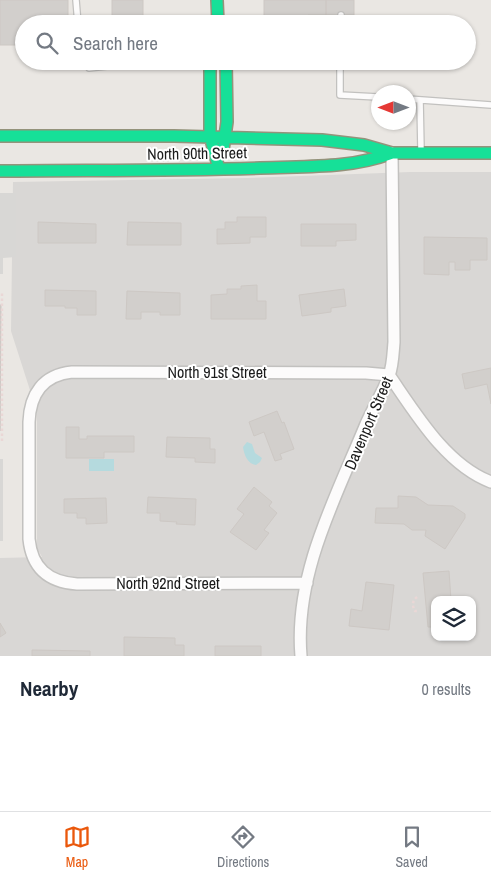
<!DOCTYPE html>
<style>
body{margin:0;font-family:"Archivo Narrow",sans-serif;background:#f2f2f3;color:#1f2937}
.controls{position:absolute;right:15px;bottom:15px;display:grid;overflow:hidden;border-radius:10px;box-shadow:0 1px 4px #0004}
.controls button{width:45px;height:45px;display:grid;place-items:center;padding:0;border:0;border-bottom:1px solid #e0e1e3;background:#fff;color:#1f2937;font:25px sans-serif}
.compass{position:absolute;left:371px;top:85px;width:45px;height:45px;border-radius:50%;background:#fff;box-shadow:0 1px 4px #0004;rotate:270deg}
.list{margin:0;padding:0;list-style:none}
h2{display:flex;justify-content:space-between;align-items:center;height:65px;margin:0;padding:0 20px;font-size:21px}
h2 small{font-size:16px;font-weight:400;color:#747a83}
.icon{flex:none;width:28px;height:28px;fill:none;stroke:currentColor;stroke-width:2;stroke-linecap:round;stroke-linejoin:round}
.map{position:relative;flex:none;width:491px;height:656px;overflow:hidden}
.search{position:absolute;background:#fff;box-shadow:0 1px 4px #0004;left:15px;right:15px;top:15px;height:55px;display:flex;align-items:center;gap:12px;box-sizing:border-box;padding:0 18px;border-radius:28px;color:#747a83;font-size:19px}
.sheet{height:155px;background:#fff}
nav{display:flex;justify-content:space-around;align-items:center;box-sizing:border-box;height:70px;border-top:1px solid #e0e1e3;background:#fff;font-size:14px;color:#747a83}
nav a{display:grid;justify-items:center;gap:2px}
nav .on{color:#ea580c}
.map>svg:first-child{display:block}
.residential{fill:#d9d7d5;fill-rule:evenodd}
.parking{fill:#d8d7d5}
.water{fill:#b5dade}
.building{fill:#d2cfcc;stroke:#cdc8c4}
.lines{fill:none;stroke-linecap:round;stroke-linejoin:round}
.lane-casing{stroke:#c2c1bf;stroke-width:8}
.street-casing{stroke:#c2c1bf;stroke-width:14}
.fast-casing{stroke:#94937b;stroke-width:14}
.path{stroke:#ead7d6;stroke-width:2.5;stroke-dasharray:2.5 2.5;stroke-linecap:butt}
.lane{stroke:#fcfbfb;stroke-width:5.5}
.street{stroke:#fcfbfb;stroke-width:11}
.fast{stroke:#16e098;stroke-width:11}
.labels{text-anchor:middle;stroke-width:4;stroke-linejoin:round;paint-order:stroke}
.street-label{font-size:16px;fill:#1b1b1b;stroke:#fff}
</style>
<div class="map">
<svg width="491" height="656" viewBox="0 0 491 656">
<rect width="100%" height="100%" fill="#eae7e3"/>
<path class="residential" d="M 410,172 L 491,172 L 491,656 L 0,656 L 0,558 L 42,557 L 37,548 L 37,412 L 11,331 L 13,182 L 247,178 ZM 435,600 L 472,600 L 472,637 L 435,637 Z"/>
<path class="parking" d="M 0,193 L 16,193 L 16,257 L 3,258 L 3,274 L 0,274 Z
M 0,459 L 3,459 L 3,541 L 0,541 Z"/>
<path class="water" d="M 247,442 L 252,444 L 255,453 L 262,458 L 260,462 L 256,465 C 248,464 244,455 243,447 Z
M 89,459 L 114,459 L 114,471 L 89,471 Z"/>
<path class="building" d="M 0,0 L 68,0 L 68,24 L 24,24 L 24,45 L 0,45 Z
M 112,0 L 143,0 L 143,24 L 112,24 Z
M 264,0 L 326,0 L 326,15 L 308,15 L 308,24 L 264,24 Z
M 326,0 L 354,0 L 354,15 L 326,15 Z
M 280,61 L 309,61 L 309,64 L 280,64 Z
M 237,217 L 266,217 L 266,237 L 250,237 L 250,243 L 217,244 L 217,229 L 225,229 L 225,222 L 237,222 Z
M 38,222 L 96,224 L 96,243 L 38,243 Z
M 128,222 L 181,223 L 181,245 L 127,245 Z
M 301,224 L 356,224 L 356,240 L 336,241 L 336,246 L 301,246 Z
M 424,237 L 487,238 L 487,260 L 470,260 L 470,270 L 455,270 L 455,262 L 449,262 L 449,275 L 424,274 Z
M 257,285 L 257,301 L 266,301 L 266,319 L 211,319 L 211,295 L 227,294 L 227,289 L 241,289 L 241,286 Z
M 344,289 L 346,306 L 331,308 L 331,312 L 302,316 L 299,295 Z
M 45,290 L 96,291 L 96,315 L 77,315 L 77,308 L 65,308 L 65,306 L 45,306 Z
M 127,291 L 180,293 L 180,315 L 160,315 L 160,312 L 141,312 L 141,319 L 126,319 Z
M 0,305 L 1,305 L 0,431 Z
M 491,368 L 491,404 L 487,384 L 465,389 L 462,374 Z
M 277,411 L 282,423 L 284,422 L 294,449 L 280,454 L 282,459 L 275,461 L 264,432 L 254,436 L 249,422 Z
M 66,427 L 79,427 L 79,439 L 87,439 L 87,436 L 134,436 L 134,452 L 104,452 L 104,458 L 66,458 Z
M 167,437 L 210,438 L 210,449 L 215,449 L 215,463 L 195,462 L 195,458 L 166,457 Z
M 254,487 L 272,502 L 269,506 L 277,513 L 264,530 L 269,533 L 256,550 L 230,532 L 244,514 L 237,509 Z
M 398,496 L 416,497 L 428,505 L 453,506 L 465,514 L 465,518 L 445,549 L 425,536 L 426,530 L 412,530 L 404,524 L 375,523 L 376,508 L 398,508 Z
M 148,497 L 196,499 L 195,525 L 176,524 L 177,522 L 160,521 L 160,513 L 147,513 Z
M 106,498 L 107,523 L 86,524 L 86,518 L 77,518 L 77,513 L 64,513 L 64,499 Z
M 449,571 L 451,600 L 435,600 L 435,630 L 434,627 L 428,627 L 423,573 Z
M 366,582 L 394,585 L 389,630 L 349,626 L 351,609 L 362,611 Z
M 0,623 L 6,633 L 0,637 Z
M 124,637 L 175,638 L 175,645 L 184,645 L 184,656 L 124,656 Z
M 215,646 L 261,646 L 261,656 L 215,656 Z
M 32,650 L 90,651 L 90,656 L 32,656 Z"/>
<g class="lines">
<defs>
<path id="lane" d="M 76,0 L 78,24
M 341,24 L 341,15
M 87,61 L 89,68 L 107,66 L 123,61
M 340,61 L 340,95 L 378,97
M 408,99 L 491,105
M 420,100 L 421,150"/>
<path id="street" d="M 307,583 L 77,584 C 48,582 32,568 29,539 L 29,422 C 30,394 43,375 72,372 L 366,373 L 389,375 C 416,414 446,465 491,482
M 301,656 C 294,574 336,497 366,424 C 373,408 383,392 389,376 C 393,365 393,353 394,342 L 392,153"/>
<path id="fast" d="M 217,0 L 218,24
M 210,61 L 210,136 L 219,169
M 0,136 L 174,136 L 322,140 L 364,145 L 392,153 L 491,153
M 223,150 L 227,122 L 226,61
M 0,171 C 87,170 173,171 260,168 C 304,166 350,169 392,153"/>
</defs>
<use href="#lane" class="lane-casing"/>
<use href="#street" class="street-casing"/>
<use href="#fast" class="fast-casing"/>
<path class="path" d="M 2,441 L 2,293
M 417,597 C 412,601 412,606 415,611 L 417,611"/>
<use href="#lane" class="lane"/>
<use href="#street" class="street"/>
<use href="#fast" class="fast"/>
</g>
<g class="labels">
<g class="street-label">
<text transform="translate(197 153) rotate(-1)" y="6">North 90th Street</text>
<text x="217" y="378">North 91st Street</text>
<text transform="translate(368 423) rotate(-67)" y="6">Davenport Street</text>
<text x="168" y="589">North 92nd Street</text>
</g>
</g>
</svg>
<div class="controls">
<button><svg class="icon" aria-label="layers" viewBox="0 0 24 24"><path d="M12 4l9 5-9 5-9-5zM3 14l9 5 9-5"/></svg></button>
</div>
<svg class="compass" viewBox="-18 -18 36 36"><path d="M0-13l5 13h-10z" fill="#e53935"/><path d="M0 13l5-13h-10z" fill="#747a83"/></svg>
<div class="search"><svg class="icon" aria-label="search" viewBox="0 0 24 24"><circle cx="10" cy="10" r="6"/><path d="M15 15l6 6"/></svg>Search here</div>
</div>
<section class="sheet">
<h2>Nearby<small>0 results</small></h2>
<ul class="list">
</ul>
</section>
<nav>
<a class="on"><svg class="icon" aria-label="map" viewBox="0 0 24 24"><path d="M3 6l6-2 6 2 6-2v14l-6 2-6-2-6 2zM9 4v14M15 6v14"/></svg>Map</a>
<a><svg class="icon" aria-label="directions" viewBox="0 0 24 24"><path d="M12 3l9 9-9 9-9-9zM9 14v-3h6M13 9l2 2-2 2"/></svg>Directions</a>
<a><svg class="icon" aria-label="saved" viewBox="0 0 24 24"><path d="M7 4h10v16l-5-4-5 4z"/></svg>Saved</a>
</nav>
